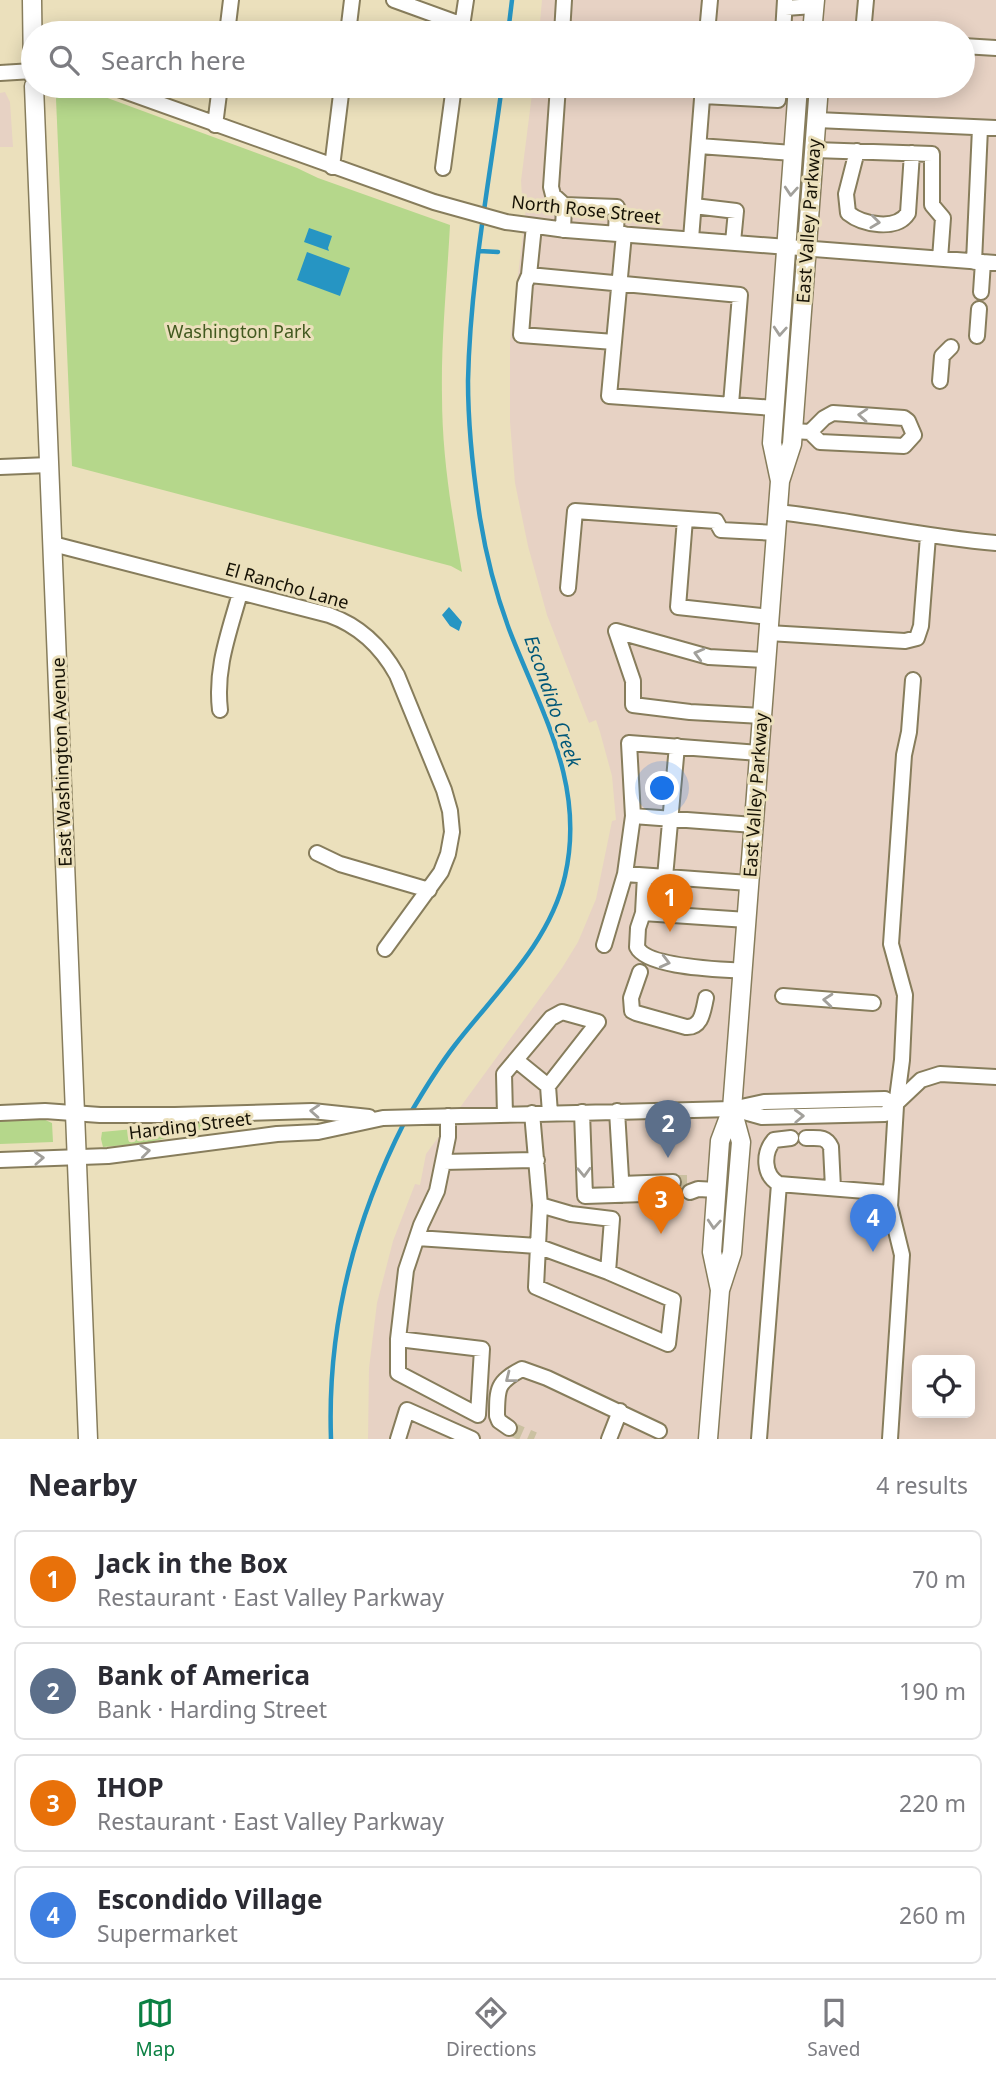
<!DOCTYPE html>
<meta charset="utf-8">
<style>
body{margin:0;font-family:"Noto Sans",sans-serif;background:#f2f2f3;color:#2b2b33}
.controls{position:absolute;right:21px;bottom:21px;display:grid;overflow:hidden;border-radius:10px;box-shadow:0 4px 18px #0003}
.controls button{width:63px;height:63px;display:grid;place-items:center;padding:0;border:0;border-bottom:2px solid #e1e1e2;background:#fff;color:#2b2b33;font:35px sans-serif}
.you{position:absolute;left:663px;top:789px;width:24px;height:24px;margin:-18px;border:5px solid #fff;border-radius:50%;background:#1a73e8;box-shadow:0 0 0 10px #1a73e833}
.badge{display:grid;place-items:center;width:46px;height:46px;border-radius:50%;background:#0b8043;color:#fff;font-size:23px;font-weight:700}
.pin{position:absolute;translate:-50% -58px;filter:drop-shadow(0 2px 4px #0008)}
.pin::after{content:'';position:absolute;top:37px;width:24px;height:21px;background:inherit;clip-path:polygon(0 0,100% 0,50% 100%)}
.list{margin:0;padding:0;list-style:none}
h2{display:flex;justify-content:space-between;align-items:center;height:91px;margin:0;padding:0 28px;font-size:30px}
h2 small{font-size:23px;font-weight:400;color:#7c7c81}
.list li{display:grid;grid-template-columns:46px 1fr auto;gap:21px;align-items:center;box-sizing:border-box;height:98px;margin:0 14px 14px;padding:0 14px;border:2px solid #e1e1e2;border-radius:10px}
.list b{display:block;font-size:26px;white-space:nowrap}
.list p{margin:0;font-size:23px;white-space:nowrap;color:#7c7c81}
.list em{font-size:23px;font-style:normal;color:#7c7c81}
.icon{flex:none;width:38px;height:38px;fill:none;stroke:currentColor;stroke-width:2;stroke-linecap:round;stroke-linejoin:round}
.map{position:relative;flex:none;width:996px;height:1439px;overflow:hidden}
.search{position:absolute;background:#fff;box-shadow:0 4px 18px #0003;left:21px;right:21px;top:21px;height:77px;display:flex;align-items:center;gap:18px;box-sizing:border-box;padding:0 24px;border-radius:38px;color:#7c7c81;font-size:26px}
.sheet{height:539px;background:#fff}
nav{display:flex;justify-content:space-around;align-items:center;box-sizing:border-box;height:98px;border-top:2px solid #e1e1e2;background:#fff;font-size:19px;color:#7c7c81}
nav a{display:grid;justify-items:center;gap:4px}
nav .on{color:#0b8043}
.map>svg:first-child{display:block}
.commercial{fill:#e7d2c4;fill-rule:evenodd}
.green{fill:#b5d78b}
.water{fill:#2695c3}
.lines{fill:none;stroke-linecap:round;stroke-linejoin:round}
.stream{stroke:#2695c3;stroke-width:4.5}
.minor-tunnel{stroke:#cbc1a1;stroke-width:14;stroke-dasharray:14 7;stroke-linecap:butt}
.minor-casing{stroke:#877d5c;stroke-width:18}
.major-casing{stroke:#877d5c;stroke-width:21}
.minor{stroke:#fff;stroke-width:14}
.major{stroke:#fff;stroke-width:18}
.oneway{stroke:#a2a09b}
.labels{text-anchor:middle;stroke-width:6;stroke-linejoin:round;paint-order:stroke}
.street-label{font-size:18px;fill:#161205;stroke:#ebe0bc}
.park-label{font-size:18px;fill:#42591f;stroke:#ebe0bc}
.water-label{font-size:19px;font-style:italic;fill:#005778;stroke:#ebe0bc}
</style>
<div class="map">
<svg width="996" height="1439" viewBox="0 0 996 1439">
<rect width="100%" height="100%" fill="#ebe0bc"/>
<path class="commercial" d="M 542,0 L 996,0 L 996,1439 L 368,1439 L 369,1368 L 377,1303 L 393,1241 L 415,1184 L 420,1185 L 426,1154 L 562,968 L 578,942 L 596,899 L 612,821 L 616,820 L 612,776 L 600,732 L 596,720 L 589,723 L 547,615 L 528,546 L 515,483 L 510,422 L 510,342 L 527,200 L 522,197 L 521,181 L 533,86 L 963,86 L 963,33 L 539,33 ZM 917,1360 L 970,1360 L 970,1413 L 917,1413 Z
M 5,92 L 10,102 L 13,147 L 0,147 L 0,93 Z"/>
<path class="green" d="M 75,86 L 297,168 L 318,178 L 450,225 C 447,282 441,339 442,396 C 442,456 452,514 462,572 L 451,566 L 72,466 L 56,99 C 58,88 64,86 75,86 Z
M 41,1118 L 52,1123 L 53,1142 L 0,1144 L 0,1120 Z
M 249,1118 L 250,1120 L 248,1124 L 197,1130 L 147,1143 L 103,1147 L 101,1139 L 102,1132 Z"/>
<path class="water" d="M 309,228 L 332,236 L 328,248 L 329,251 L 304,242 Z
M 307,252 L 350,268 L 340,296 L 297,280 Z
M 449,607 L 462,622 L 459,631 L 450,626 L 442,615 Z"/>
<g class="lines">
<path class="stream" d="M 508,33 L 512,0
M 479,251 L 498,252
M 410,1114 C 424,1090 438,1067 455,1045 C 495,993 550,943 565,876 C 586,784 541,712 509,629 C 496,594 486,555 480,518 C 473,472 468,427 468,381 C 470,282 489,183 502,86
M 331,1439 C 327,1327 354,1221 405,1121"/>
<path class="minor-tunnel" d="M 673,1182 L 689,1182
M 509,1428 L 534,1439"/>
<defs>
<path id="minor" d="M 394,0 L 463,25
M 785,8 L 814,6
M 227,33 L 231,0
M 348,33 L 352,0
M 461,33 L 466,0
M 562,33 L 564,0
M 707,33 L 710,0
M 783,33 L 785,0
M 863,33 L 866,0
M 963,46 L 996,48
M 0,73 L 33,71
M 110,86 L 434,202 L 506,222 L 566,230 L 996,263
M 558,86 L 551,187 L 553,195 L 564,205 L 563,230
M 703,96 L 778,100 L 779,86
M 817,120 L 996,128
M 215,125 L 220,86
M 699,146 L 793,153
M 814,150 L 932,154 L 932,205 L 943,218 L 940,259
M 857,151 L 846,194 L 848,213 C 863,225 897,231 908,213 L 912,153
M 332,167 L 342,86
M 443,168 L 454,86
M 564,205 L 617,207 L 616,233
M 694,206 L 736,211 L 733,242
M 534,226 L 529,275 L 740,295 L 731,404
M 624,234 L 609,396 L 774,408
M 691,239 L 703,86
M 974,262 L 980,128
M 529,275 L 525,284 L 521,335 L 614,342
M 981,292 L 983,262
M 977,336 L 979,309
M 940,381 L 942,356 L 951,347
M 793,431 L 810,432 L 820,442 L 904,446 L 914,435 L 908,421 L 904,418 L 833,413 L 824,418 L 810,432
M 0,467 L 49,465
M 778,512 C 851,520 922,537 996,543
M 685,519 L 678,607 L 770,617
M 53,544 L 329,615 C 360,626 381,646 397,675 L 444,790 L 450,811 L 452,832 L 448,854 L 441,872 L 385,949
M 568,588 L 575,511 L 716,521 L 721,530 L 776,533
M 616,631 L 633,681 L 633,705 L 690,712 L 762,716
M 616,631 L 709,657 L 766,660
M 768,633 L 905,641 L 917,638 L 921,626 L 928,536
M 220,710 C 215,668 229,633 240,593
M 633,816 L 754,825
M 317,853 L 340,864 L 429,890
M 625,874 L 749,883
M 645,876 L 643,913 L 747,920
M 665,877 L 677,746
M 643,913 L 638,928 L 637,947 C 647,968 721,969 743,971
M 604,945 L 625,874 L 633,816 L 629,743 L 759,753
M 640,972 L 631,998 L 632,1011 L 636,1013 L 686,1027 C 702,1028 703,1011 706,998
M 783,996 L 873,1003
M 516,1060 L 548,1086
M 737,1110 L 762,1117 L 885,1114 L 921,1080 L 940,1074 L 996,1077
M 617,1111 L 622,1195
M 582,1112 L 585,1196 L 674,1193
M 0,1113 L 45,1111 L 100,1115 L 175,1115 L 312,1111 L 369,1117
M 505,1115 L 504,1074 L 551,1018 L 562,1012 L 598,1022 L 548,1086 L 550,1113
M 806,1138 C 818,1138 826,1136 831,1147 L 833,1188
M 0,1160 L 108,1156 L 277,1134 L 318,1132 L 383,1118 L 732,1109 L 764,1102 L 885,1099 L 896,1106
M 443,1162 L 537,1160
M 621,1184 L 673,1182
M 779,1184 C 763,1175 763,1153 774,1140 L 791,1138
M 690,1192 L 698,1189 L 717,1190
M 540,1205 L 571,1214 L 612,1219 L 608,1272
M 417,1238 L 537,1246 L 608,1272 L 673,1300 L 668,1344 L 536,1287 L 540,1205 L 532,1113
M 398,1339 L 482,1349 L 478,1415 L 398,1373 L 398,1339 L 406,1270 L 421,1225 L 437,1191 L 448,1137 L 448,1116
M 509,1428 L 499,1421 L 497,1416 C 497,1388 497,1382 522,1369 L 547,1378 L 659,1431
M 398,1439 L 407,1410 L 472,1439
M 609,1439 L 620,1411
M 759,1439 L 779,1184 L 890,1193
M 890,1439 L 902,1255 L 890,1206 L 896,1106 L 902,1060 L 905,995 L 891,944 L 904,755 L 909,732 L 913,680"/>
<path id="major" d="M 32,0 L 33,75
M 812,33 L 815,0
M 34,86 L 88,1439
M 780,481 L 772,443 L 798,86
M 720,1290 L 712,1252 L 720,1141 L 732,1109 L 780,481 L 792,444 L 819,86
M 708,1439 L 720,1290 L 732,1253 L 735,1214 L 741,1142 L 732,1109"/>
</defs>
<use href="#minor" class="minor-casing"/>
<use href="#major" class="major-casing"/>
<use href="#minor" class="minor"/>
<use href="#major" class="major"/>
</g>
<defs><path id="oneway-chevron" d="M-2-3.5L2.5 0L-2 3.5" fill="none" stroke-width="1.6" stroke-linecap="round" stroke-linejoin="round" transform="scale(1.75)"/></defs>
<g class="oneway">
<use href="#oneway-chevron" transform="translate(791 191) rotate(94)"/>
<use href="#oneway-chevron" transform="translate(875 222) rotate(7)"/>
<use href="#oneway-chevron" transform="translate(780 331) rotate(94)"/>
<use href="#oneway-chevron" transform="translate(863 415) rotate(-176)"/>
<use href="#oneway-chevron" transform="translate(699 654) rotate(-165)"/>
<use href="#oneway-chevron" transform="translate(665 962) rotate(14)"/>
<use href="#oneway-chevron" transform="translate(828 1000) rotate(-175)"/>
<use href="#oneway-chevron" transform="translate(315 1111) rotate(-176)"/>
<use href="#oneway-chevron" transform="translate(799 1116) rotate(-2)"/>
<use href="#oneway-chevron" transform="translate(145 1151) rotate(-7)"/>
<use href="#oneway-chevron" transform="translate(39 1158) rotate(-3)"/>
<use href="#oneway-chevron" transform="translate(584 1172) rotate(88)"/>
<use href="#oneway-chevron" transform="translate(714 1224) rotate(94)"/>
<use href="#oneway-chevron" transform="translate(510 1378) rotate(142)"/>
</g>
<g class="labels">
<g class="street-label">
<text transform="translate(586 210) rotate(6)" y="6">North Rose Street</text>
<text transform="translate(809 221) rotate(-86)" y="6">East Valley Parkway</text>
<text transform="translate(287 586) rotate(16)" y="6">El Rancho Lane</text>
<text transform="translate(62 762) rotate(-92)" y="6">East Washington Avenue</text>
<text transform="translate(756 795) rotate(-86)" y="6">East Valley Parkway</text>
<text transform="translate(190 1126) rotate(-7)" y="6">Harding Street</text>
</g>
<g class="park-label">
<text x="239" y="338">Washington Park</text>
</g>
<g class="water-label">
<text transform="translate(553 701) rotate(71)" y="7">Escondido Creek</text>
</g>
</g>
</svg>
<div class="controls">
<button><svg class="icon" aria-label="locate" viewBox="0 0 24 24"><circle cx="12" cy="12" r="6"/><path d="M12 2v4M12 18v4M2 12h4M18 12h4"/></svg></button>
</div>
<div class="you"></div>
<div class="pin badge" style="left:670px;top:932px;background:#e8710a">1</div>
<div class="pin badge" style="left:668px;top:1158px;background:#5c6f8a">2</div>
<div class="pin badge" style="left:661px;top:1234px;background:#e8710a">3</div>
<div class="pin badge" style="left:873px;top:1252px;background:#3f7fe0">4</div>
<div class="search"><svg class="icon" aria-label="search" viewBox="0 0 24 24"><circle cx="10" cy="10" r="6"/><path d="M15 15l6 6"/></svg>Search here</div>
</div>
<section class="sheet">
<h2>Nearby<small>4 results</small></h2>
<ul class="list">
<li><span class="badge" style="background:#e8710a">1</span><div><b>Jack in the Box</b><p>Restaurant · East Valley Parkway</p></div><em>70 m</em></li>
<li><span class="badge" style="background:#5c6f8a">2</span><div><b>Bank of America</b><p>Bank · Harding Street</p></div><em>190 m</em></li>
<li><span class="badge" style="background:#e8710a">3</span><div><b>IHOP</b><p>Restaurant · East Valley Parkway</p></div><em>220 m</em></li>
<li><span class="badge" style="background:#3f7fe0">4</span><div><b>Escondido Village</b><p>Supermarket</p></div><em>260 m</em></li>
</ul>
</section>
<nav>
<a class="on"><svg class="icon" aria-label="map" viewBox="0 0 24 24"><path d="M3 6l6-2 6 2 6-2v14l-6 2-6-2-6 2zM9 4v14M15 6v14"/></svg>Map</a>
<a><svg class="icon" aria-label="directions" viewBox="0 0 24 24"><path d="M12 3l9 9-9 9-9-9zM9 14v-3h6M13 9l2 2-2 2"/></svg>Directions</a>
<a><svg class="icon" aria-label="saved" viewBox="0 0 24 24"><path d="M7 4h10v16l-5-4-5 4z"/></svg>Saved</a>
</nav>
